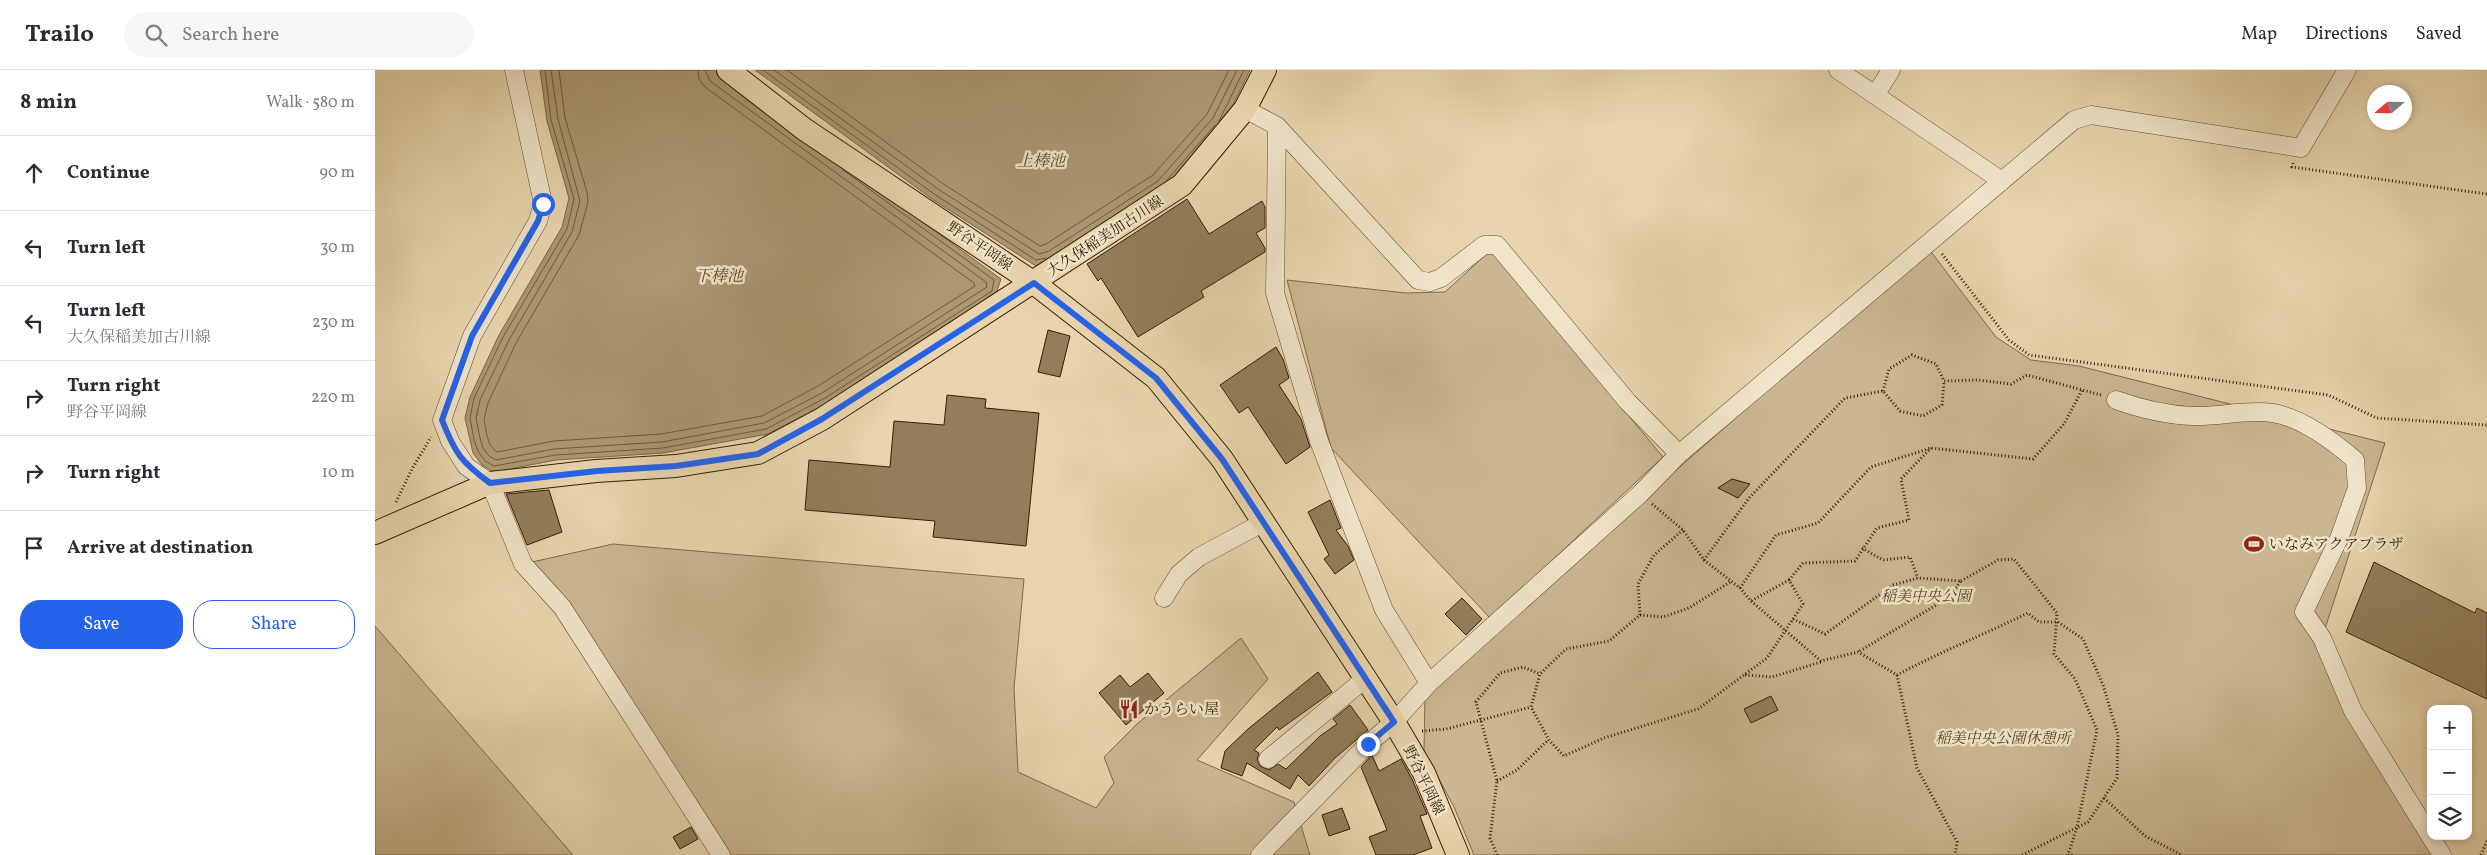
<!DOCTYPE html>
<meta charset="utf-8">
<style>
body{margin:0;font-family:Vollkorn,"Noto Serif JP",serif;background:#f7f7f7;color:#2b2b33}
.controls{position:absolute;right:15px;bottom:15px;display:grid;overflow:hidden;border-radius:10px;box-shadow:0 2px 8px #0003}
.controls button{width:45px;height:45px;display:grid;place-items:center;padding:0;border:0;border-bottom:1px solid #e1e1e2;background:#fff;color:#2b2b33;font:25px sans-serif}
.compass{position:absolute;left:1992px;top:15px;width:45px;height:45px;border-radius:50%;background:#fff;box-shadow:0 2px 8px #0003;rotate:250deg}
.stop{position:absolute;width:15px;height:15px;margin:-11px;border:4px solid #2563eb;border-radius:50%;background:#fff}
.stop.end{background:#2563eb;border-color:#fff;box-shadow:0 1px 5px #0008}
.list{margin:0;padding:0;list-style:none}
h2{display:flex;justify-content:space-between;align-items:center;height:65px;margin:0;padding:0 20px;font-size:21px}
h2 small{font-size:16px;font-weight:400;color:#7c7c81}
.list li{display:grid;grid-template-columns:32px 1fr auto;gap:15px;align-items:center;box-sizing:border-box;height:75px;padding:0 20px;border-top:1px solid #e1e1e2}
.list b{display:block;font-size:19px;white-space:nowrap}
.list p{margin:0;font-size:16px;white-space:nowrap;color:#7c7c81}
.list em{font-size:16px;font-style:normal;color:#7c7c81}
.actions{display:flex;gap:10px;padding:15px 20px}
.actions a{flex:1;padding:11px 0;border:1px solid #2563eb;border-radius:20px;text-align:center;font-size:18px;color:#2563eb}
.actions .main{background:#2563eb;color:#fff}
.icon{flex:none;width:28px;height:28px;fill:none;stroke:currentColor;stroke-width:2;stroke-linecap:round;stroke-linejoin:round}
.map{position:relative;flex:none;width:2112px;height:785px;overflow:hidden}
header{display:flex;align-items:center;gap:30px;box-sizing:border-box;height:70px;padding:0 25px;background:#fff;border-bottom:1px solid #e1e1e2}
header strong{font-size:24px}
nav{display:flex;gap:28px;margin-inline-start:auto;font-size:18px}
.search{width:350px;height:45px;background:#f7f7f7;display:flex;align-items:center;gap:12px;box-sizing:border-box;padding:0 18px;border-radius:28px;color:#7c7c81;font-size:19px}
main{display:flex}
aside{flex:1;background:#fff}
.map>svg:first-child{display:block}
.green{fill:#cab690;stroke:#806a48}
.water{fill:#ab9772;stroke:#7c6744}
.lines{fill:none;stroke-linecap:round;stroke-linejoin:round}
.shore{stroke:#705b39;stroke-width:1}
.building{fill:#927e5a;stroke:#351f00}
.minor-casing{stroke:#624c2b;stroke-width:19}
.major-casing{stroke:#351f00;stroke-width:24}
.path{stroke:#351f00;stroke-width:3;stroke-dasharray:1 2.5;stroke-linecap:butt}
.minor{stroke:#f0e4ca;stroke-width:18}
.major{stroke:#e8d5ad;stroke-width:22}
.route{stroke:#2563eb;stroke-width:6}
.labels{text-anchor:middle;stroke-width:5;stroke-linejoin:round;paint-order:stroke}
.street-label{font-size:15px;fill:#351f00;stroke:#f0e4ca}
.poi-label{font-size:15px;fill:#351f00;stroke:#f0e4ca;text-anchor:start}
.park-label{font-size:15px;font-style:italic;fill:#5a4524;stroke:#f0e4ca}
.water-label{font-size:16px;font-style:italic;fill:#5e4928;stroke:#f0e4ca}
</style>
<header>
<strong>Trailo</strong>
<div class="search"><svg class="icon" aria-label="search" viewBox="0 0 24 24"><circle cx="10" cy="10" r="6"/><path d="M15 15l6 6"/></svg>Search here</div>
<nav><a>Map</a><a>Directions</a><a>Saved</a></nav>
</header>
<main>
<aside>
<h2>8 min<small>Walk · 580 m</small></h2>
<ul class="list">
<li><svg class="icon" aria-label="ahead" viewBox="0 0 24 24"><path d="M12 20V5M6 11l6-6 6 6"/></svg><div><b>Continue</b></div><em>90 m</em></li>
<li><svg class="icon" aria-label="left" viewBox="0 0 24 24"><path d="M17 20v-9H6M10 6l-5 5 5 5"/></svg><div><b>Turn left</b></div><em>30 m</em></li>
<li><svg class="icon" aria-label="left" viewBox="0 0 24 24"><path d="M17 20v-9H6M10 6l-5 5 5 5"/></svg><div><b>Turn left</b><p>大久保稲美加古川線</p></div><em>230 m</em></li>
<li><svg class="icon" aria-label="right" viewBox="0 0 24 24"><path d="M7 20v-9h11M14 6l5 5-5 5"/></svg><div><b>Turn right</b><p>野谷平岡線</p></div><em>220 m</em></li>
<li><svg class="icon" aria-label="right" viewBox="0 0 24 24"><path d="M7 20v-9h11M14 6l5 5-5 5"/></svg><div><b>Turn right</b></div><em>10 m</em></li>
<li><svg class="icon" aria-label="arrive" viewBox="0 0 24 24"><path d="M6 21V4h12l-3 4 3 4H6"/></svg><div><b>Arrive at destination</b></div></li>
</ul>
<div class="actions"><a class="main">Save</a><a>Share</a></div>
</aside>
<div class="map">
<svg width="2112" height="785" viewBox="0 0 2112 785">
<rect width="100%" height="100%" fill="#e8d5ad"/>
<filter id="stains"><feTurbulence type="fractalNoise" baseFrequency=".004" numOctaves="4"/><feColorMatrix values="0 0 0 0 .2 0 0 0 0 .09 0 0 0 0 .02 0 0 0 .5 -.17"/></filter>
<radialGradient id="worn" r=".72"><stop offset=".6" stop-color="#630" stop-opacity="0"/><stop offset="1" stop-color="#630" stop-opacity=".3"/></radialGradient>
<path class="green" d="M 1554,179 L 1621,267 L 1656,290 L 1704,296 L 2010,373 L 1947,568 L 1986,653 L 2070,785 L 1099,785 L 1079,737 L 1049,681 L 1050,627 L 1267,430 Z
M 1116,180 L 1288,387 L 1115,548 L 956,378 L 912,210 L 1031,223 L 1070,222 Z
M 238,474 L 649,509 L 639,618 L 643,702 L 721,738 L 739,713 L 729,687 L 762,654 L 866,568 L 893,609 L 822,690 L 919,732 L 935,785 L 346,785 L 148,494 Z
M 0,556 L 198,785 L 0,785 Z"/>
<path class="water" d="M 165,0 L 339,0 L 626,209 L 621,224 L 452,333 L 393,364 L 288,383 L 181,390 L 119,402 L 107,395 L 98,383 L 90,348 L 95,327 L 124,265 L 187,157 L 194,128 L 172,51 Z
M 380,0 L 875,0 L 848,55 L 790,119 L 661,196 L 557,129 Z"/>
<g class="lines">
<path class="shore" d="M 170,0 L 176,50 L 199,129 L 192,159 L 128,267 L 99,328 L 95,348 L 99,370 L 103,381 L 110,391 L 119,396 L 180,385 L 288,378 L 391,359 L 450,328 L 617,221 L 619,210 L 468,100
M 176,0 L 183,49 L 205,131 L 197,162 L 134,270 L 105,330 L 101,348 L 105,368 L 108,378 L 114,386 L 121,390 L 179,379 L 287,372 L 389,353 L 447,323 L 612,217 L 611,212 L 335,11 L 330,0
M 184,0 L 190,48 L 212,122 L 213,132 L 204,165 L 141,273 L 113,333 L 109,349 L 112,366 L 115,375 L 122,382 L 179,371 L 286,364 L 387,346 L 443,316 L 600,216 L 599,213 L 330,17 L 324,9 L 323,0
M 388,0 L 559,124 L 661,190 L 671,188
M 399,0 L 563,119 L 664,184 L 674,181 L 783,111 L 838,48 L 862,0
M 412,0 L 567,113 L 665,176 L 671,174 L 778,105 L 832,44 L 854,0
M 844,51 L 869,0
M 792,110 L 840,55"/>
</g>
<path class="building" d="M 812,129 L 834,164 L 887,131 L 890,137 L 890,158 L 881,163 L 890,178 L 890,182 L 826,221 L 829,227 L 763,267 L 726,208 L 723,211 L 712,194 Z
M 673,260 L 695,266 L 685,307 L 663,302 Z
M 901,277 L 908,289 L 914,308 L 904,315 L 926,349 L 935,377 L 911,394 L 873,337 L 864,343 L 845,315 Z
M 572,325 L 611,329 L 610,338 L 664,343 L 651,476 L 558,467 L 560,451 L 430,440 L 434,390 L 515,397 L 519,351 L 569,355 Z
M 1357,409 L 1375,414 L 1363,428 L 1343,418 Z
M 174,420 L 187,462 L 152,475 L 131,424 Z
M 955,430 L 966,458 L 961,460 L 973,476 L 979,490 L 960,504 L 949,489 L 954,485 L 933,442 Z
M 1999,492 L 2100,543 L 2102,538 L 2112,543 L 2112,629 L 1971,562 Z
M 1087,528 L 1107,549 L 1091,565 L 1070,544 Z
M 943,602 L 957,622 L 904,660 L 902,657 L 879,680 L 884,683 L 882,690 L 885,696 L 894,700 L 903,694 L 911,699 L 945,666 L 962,654 L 958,649 L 975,635 L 993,660 L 960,688 L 934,716 L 923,705 L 915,719 L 872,693 L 867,706 L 846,698 L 850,681 L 873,659 Z
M 773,603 L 789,623 L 751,655 L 724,623 L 745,605 L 755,617 Z
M 1396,626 L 1403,640 L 1376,653 L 1369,639 Z
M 997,685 L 1004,701 L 1026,689 L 1037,709 L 1052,744 L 1045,746 L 1057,778 L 1038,785 L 1001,785 L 994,767 L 1012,760 L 986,697 Z
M 967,738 L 975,759 L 954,766 L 947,745 Z
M 316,757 L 323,769 L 305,779 L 298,767 Z"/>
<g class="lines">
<defs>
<path id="minor" d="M 139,0 L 168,133 L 163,151 L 97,266 L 67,350 L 75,371 L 91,396 L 115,413 L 148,494 L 187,537 L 346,785
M 1463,0 L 1627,111
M 1501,24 L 1516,0
M 870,39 L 902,56 L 900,223 L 944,371 L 1009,540 L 1054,613
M 902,56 L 1043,210 L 1055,212 L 1066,208 L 1109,175 L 1122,175 L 1253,332 L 1304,384
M 1741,330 C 1766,339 1791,345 1818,346 C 1844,347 1872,339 1898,343 C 1927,348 1958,371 1980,390 L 1982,418 L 1965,466 L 1929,542 L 1947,568 L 1978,641 L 2067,785
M 789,528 L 804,504 L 824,487 L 889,452
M 893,689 L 991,608
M 885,785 L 993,674 L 1019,652 L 1054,613 L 1265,424 L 1304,384 L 1699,50 L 1716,45 L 1926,78 L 1972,0"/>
<path id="major" d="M 353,0 L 429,59 L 659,213 L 781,308 L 847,389 L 1019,652 L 1049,703 L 1083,785
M 0,463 L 115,413 L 221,401 L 301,396 L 383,383 L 447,349 L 807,115 L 870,39 L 890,0"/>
</defs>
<use href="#minor" class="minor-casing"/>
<use href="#major" class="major-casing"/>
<path class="path" d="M 1918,93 L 1917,97 L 2112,124
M 1567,184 L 1634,270 L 1654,285 L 1953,325 L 2002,348 L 2112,355
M 1508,321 L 1514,299 L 1537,285 L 1561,294 L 1569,311
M 21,432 L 37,399 L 56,367
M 1277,434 L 1308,460 L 1329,490 L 1365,518 L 1376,531 L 1446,591 L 1483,582 L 1522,605 C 1565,582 1610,564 1653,543 L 1664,552 L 1683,552 L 1708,569 L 1728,615 L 1743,665 L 1742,708 L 1713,752 L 1647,785
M 1308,460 L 1279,485 L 1263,514 L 1265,545 L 1234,571 L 1191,579 L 1165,604 L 1156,637 L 1174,670 L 1189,686 L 1229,668 L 1323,639 L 1392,588 L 1428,534 L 1414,510 L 1376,531
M 1487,478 L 1508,490 L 1535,487 L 1543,508
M 1329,490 L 1374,428 L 1470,328 L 1508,321 L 1525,341 L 1548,346 L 1567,335 L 1569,311 L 1603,310 L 1636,314 L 1652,305 L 1726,325
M 1414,510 L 1428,493 L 1480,491 L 1502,458 L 1534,450 L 1526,409 L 1556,378
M 1586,511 L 1623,490 L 1639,489 L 1682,543 L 1679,584 L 1700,609 L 1722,660 L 1702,757 L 1693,785
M 1365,518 L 1401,465 L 1443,453 L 1496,397 L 1556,378 L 1658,389 L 1689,354 L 1707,320
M 1265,545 L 1288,547 L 1314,538 L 1355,512
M 1418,549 L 1450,564 L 1518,515 L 1543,508 L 1586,511 L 1573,528 L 1483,582
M 1370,605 L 1397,607 L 1446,592
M 1522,605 L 1542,698 L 1582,772 L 1580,785
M 1047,661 L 1071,659 L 1156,637
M 1122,711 L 1142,700 L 1173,670
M 1729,728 L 1770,766 L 1807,785
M 1122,785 L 1115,768 L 1122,711 L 1101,632 L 1125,603 L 1148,597 L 1165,604
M 1693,785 L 1699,785
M 2106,785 L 2112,771"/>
<use href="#minor" class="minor"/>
<use href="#major" class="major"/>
</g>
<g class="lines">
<path class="route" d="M 168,134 L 163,151 L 97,266 L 67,350 C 80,383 86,392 115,413 L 222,401 L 301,396 L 383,384 L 447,349 L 659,213 L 781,308 L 847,389 L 1019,652 L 993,674"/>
</g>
<defs>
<symbol id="stadium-bare" viewBox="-9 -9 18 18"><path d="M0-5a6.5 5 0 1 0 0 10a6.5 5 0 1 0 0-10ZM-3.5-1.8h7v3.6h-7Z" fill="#8f2418" stroke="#f0e4ca" stroke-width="2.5" paint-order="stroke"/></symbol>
<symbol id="restaurant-bare" viewBox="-9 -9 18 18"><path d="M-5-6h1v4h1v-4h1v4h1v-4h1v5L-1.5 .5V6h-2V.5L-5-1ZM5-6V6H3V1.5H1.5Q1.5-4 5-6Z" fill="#8f2418" stroke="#f0e4ca" stroke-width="2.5" paint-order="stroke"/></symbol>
</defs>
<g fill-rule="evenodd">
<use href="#stadium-bare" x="1865" y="460" width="28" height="28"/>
<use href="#restaurant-bare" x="740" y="625" width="28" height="28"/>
</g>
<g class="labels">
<g class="street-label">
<text transform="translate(730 166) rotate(-33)" y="5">大久保稲美加古川線</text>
<text transform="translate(605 176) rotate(34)" y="5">野谷平岡線</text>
<text transform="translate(1049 710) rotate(64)" y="5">野谷平岡線</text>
</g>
<g class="poi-label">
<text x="1894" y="479">いなみアクアプラザ</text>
<text x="769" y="644">かうらい屋</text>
</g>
<g class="park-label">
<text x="1551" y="531">稲美中央公園</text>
<text x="1628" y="673">稲美中央公園休憩所</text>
</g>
<g class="water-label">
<text x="666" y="96">上棒池</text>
<text x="344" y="211">下棒池</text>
</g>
</g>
<rect width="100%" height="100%" filter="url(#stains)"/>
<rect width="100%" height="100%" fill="url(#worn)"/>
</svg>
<div class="controls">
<button>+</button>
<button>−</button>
<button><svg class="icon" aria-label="layers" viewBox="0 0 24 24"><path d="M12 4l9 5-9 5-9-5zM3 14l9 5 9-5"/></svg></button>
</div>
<svg class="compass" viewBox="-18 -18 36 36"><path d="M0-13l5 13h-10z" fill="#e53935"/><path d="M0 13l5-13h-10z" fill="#7c7c81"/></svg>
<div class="stop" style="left:168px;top:134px"></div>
<div class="stop end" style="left:993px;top:674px"></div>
</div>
</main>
